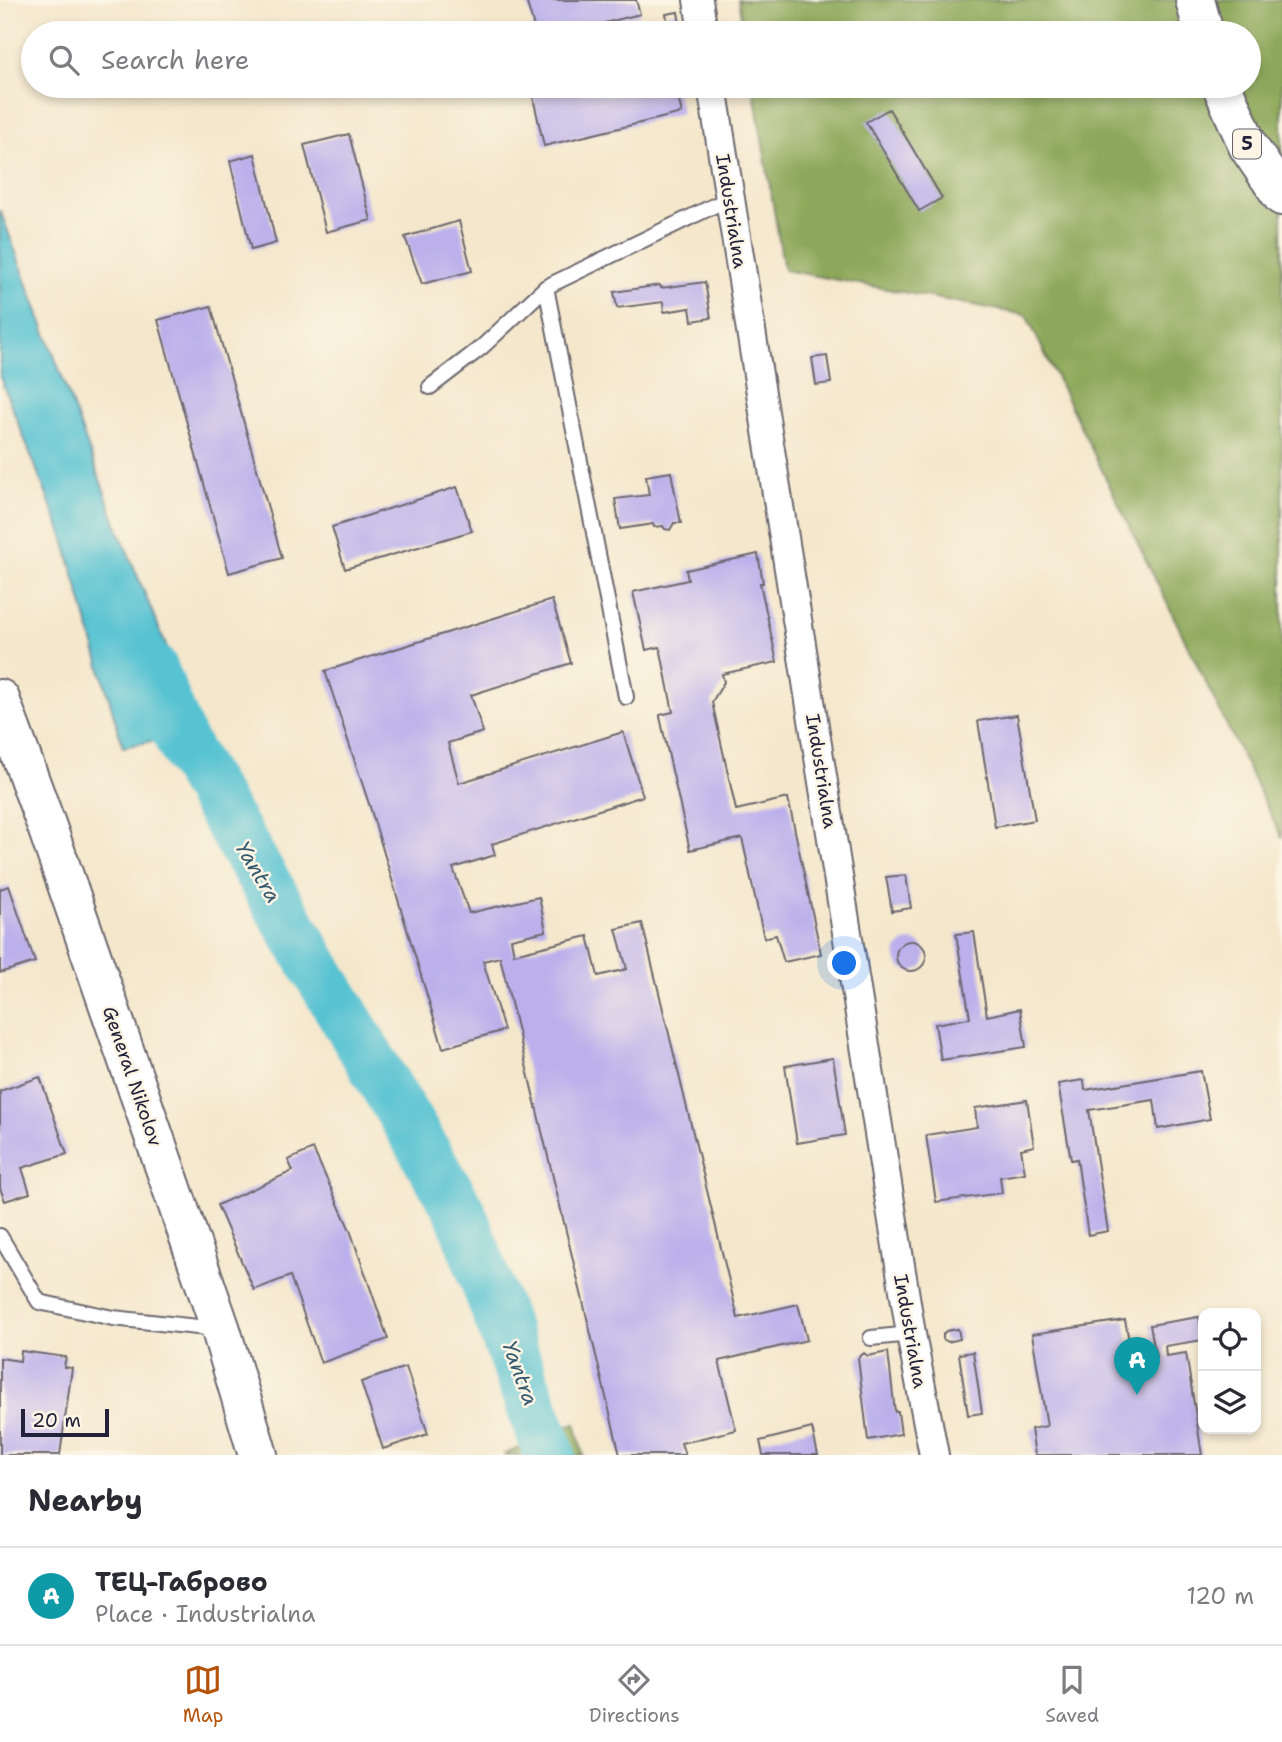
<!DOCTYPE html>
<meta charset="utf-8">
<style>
body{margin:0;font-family:"Shantell Sans",sans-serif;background:#f2f2f3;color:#2b2b33}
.controls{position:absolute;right:21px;bottom:21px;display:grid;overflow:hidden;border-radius:14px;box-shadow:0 4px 10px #0003}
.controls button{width:63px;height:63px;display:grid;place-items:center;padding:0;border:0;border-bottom:2px solid #e1e1e2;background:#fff;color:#2b2b33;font:35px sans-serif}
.scale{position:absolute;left:21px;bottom:18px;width:88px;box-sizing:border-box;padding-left:7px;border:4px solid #22223b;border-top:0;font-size:19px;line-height:24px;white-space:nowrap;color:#22223b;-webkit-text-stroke:5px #fcf5e5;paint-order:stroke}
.you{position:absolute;left:845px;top:964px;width:24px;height:24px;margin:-18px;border:5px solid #fff;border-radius:50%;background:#1a73e8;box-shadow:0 0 0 10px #1a73e833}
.badge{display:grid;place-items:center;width:46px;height:46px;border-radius:50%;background:#b45309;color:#fff;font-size:23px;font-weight:700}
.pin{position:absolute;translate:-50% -58px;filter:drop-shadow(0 2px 4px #0008)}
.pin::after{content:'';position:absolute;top:37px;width:24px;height:21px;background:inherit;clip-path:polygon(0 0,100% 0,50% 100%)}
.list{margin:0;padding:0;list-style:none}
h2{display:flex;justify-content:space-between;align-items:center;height:91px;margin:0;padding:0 28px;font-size:30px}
h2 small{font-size:23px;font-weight:400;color:#7c7c81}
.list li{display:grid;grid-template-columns:46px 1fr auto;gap:21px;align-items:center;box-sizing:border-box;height:98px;padding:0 28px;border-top:2px solid #e1e1e2}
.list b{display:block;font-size:26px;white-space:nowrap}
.list p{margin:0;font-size:23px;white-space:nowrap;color:#7c7c81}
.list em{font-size:23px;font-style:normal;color:#7c7c81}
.icon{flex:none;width:38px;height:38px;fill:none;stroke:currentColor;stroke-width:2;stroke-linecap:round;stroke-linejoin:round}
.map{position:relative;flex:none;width:1282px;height:1455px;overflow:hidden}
.search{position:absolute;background:#fff;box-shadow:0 4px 10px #0003;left:21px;right:21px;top:21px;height:77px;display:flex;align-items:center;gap:18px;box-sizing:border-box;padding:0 24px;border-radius:38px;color:#7c7c81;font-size:26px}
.sheet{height:189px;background:#fff}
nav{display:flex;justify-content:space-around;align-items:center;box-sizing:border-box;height:98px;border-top:2px solid #e1e1e2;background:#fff;font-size:19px;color:#7c7c81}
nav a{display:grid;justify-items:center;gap:4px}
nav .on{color:#b45309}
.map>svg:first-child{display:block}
.forest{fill:#8da85a;stroke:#58654a;stroke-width:2}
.water{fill:#57c2d2;stroke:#3c7286;stroke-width:2}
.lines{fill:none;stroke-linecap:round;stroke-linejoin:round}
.river{stroke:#57c2d2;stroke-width:52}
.building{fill:#bbb0eb}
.lane-casing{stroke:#6c676e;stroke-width:18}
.street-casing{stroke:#6c676e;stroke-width:32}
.secondary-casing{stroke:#6c676e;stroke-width:42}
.primary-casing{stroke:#6c676e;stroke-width:42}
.lane{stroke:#fff;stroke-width:14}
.street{stroke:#fff;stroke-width:28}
.secondary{stroke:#fff;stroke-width:38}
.primary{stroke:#fff;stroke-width:38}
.labels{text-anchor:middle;stroke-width:5;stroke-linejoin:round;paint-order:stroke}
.shield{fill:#fcf5e5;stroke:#63616e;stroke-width:2}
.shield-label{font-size:18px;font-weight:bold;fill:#22223b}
.street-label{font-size:19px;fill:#22223b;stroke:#fcf5e5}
.water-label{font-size:21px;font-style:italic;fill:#355a70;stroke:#fcf5e5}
</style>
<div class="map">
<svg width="1282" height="1455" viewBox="0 0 1282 1455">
<rect width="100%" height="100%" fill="#fcf5e5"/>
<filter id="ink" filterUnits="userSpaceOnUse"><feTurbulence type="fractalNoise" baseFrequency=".0143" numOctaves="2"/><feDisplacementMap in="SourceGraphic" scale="14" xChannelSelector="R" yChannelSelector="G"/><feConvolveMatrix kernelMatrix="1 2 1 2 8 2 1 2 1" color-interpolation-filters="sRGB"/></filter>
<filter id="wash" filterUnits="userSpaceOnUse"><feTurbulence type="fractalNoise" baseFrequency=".00686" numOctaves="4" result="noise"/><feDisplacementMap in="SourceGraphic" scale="28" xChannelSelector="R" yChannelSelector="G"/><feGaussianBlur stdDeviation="1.57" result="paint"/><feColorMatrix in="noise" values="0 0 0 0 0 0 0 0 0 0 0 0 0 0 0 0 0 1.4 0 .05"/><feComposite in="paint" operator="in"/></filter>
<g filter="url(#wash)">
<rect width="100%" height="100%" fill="#f4e7cc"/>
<path class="forest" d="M 738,0 L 1282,0 L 1282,838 L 1026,315 L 784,270 L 753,86 L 1249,86 L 1249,33 L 744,33 Z
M 575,1423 L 583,1455 L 503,1455 Z"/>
<path class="water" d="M 0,210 L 119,531 L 201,731 L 123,747 L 63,536 L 0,377 Z"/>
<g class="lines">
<path class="river" d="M 152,668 L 181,741 L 460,1211 L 550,1455"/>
</g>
<g id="blocks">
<path class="building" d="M 526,0 L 636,0 L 640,14 L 565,33 L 531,33 L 529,29 L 534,27 Z
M 678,12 L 681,30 L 670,32 L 666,14 Z
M 563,86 L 675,86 L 682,113 L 544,146 L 532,93 Z
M 889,109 L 942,198 L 919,211 L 866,122 Z
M 349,134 L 371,220 L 326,232 L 304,145 Z
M 255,154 L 276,243 L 251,250 L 230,161 Z
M 459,221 L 472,271 L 422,284 L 405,237 Z
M 705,282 L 711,318 L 692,321 L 690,308 L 664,312 L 663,302 L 617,308 L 614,292 L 660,285 L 661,288 Z
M 211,306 L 282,558 L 229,573 L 158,320 Z
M 827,356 L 831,383 L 816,385 L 812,358 Z
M 671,472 L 681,523 L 674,523 L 670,530 L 665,529 L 663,526 L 654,527 L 653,524 L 620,529 L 615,499 L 649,495 L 646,476 Z
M 457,487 L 472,531 L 345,569 L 332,527 Z
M 758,554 L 763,583 L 760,583 L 777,662 L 722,674 L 724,682 L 712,702 L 736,810 L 788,798 L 821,954 L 784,962 L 776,935 L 764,938 L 742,838 L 690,850 L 660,717 L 660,715 L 673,712 L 660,647 L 646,650 L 633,592 L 688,580 L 686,570 Z
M 552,600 L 571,663 L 471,695 L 483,732 L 448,743 L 459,783 L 623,732 L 643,796 L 492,844 L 495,855 L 453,868 L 469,913 L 539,897 L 546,931 L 511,939 L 514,954 L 588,936 L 598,976 L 627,969 L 616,929 L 642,923 L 738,1318 L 798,1304 L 807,1340 L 719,1361 L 736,1430 L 681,1443 L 685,1455 L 620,1455 L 500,957 L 483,961 L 504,1030 L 443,1048 L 370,807 L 325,671 Z
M 1017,715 L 1035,820 L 995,827 L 978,721 Z
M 906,875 L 911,908 L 892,911 L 886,877 Z
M 9,886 L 35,962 L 0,973 L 0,889 Z
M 974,932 L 987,1016 L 1020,1009 L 1026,1047 L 941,1060 L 935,1024 L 970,1018 L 956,934 Z
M896 956a15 15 0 1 1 30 0a15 15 0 1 1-30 0Z
M 833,1058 L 845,1135 L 797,1143 L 785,1066 Z
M 1201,1071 L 1210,1119 L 1158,1129 L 1154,1100 L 1089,1110 L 1108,1231 L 1088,1235 L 1077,1159 L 1071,1160 L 1058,1084 L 1084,1080 L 1085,1090 Z
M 40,1077 L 67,1154 L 22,1168 L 30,1193 L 5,1201 L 0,1188 L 0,1091 Z
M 1027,1100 L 1034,1146 L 1021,1149 L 1025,1173 L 1000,1177 L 1002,1193 L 936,1202 L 926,1135 L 977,1127 L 975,1108 Z
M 313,1149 L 350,1230 L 388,1339 L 321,1363 L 290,1276 L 254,1290 L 217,1205 L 293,1171 L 288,1160 Z
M 1199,1317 L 1203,1340 L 1165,1346 L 1166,1356 L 1186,1353 L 1202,1455 L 1035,1455 L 1031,1429 L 1047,1426 L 1032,1334 L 1125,1320 L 1133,1361 L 1156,1357 L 1150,1325 Z
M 958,1329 L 960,1339 L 948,1342 L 943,1339 L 943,1334 L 946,1331 Z
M 21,1351 L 66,1357 L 64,1367 L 72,1368 L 60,1455 L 0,1455 L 0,1358 L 20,1361 Z
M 888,1352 L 895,1412 L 898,1412 L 901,1434 L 868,1440 L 858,1358 L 864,1353 L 868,1356 Z
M 973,1352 L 982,1413 L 968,1415 L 959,1354 Z
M 406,1367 L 428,1434 L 383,1449 L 361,1382 Z
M 812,1428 L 818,1455 L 763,1455 L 760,1441 Z"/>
</g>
</g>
<g filter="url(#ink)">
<use href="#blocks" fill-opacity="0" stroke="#6c676e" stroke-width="2"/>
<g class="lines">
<defs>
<path id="lane" d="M 546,287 L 626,697
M 430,387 L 482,347 L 546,287 L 730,198
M 0,1236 L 39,1302 L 113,1318 L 216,1329
M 871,1338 L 911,1334"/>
<path id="street" d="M 698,0 L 703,33
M 712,86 L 911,1334 L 934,1455"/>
<path id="secondary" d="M 0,699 L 47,827 L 221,1330 L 258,1455"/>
<path id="primary" d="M 1195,0 L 1204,33
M 1222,86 L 1248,146 L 1282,196"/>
</defs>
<use href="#lane" class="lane-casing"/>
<use href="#street" class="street-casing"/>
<use href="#secondary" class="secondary-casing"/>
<use href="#primary" class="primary-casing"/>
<use href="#lane" class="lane"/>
<use href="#street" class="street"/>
<use href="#secondary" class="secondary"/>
<use href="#primary" class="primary"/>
</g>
</g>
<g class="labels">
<rect class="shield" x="1233" y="129.5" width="28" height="29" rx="5"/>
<g class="shield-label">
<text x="1247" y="150">5</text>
</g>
<g class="street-label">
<text transform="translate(732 211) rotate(81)" y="7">Industrialna</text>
<text transform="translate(822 771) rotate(81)" y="7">Industrialna</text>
<text transform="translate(133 1076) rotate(71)" y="7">General Nikolov</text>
<text transform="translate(911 1331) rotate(80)" y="7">Industrialna</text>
</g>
<g class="water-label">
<text transform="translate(258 872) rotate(59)" y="7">Yantra</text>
<text transform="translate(520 1373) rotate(70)" y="7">Yantra</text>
</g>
</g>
</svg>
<div class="controls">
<button><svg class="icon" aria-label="locate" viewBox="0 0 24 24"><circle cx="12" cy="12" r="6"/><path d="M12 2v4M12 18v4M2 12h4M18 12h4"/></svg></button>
<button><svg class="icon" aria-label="layers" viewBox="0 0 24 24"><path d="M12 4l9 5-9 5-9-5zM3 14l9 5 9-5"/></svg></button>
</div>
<div class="scale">20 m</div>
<div class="you"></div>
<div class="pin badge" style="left:1137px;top:1395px;background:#0f9aa8">A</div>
<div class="search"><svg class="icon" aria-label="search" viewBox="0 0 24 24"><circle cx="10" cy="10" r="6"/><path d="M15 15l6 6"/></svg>Search here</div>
</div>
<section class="sheet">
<h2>Nearby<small></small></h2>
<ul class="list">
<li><span class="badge" style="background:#0f9aa8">A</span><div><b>ТЕЦ-Габрово</b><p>Place · Industrialna</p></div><em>120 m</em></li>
</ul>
</section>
<nav>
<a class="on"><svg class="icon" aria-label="map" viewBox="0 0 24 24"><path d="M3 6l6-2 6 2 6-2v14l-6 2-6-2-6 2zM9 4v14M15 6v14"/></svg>Map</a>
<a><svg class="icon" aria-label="directions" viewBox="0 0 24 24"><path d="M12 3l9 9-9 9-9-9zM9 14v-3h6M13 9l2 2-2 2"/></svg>Directions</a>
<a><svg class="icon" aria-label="saved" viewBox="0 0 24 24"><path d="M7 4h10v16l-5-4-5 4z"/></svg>Saved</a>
</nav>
